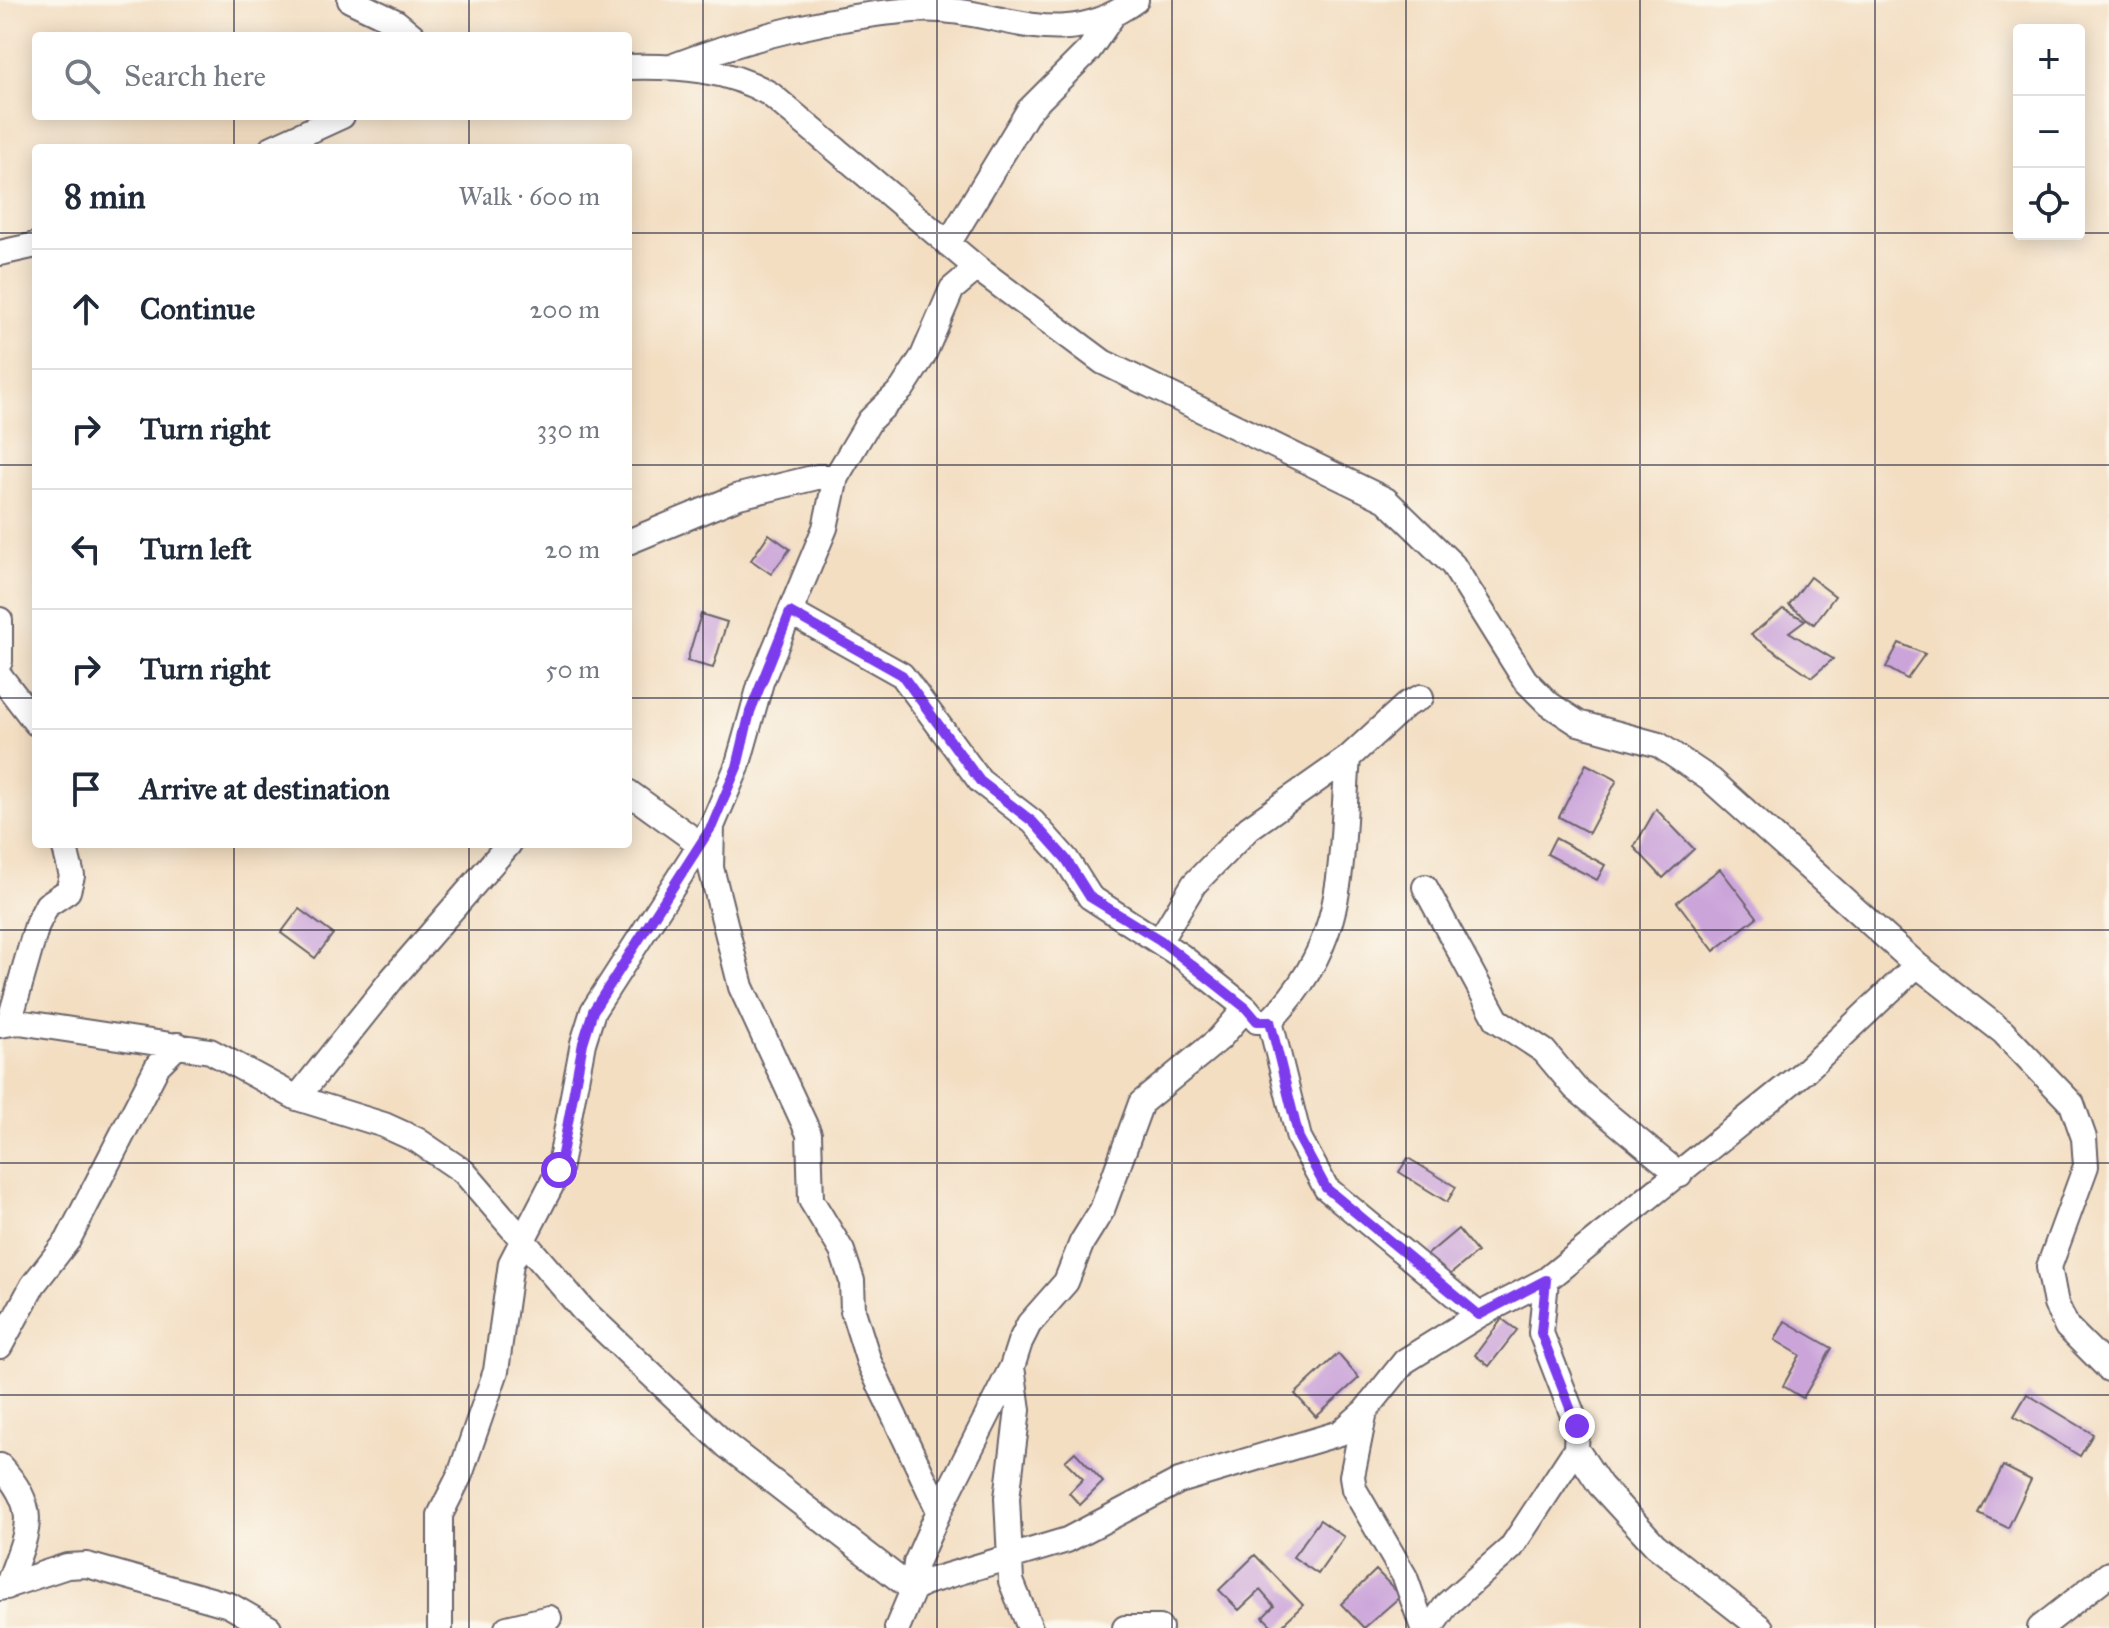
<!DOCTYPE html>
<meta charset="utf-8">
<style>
body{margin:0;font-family:"IM FELL Great Primer",serif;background:#f6f6f7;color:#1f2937}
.controls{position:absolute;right:24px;top:24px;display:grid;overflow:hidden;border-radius:8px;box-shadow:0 4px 20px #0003}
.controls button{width:72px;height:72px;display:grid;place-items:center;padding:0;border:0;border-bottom:2px solid #e0e1e3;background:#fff;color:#1f2937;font:40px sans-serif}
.stop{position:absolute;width:24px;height:24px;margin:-18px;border:6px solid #7c3aed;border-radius:50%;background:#fff}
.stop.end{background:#7c3aed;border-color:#fff;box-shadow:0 2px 8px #0008}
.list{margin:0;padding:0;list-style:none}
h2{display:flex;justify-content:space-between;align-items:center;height:104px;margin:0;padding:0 32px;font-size:34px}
h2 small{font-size:26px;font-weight:400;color:#747a83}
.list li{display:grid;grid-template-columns:52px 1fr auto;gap:24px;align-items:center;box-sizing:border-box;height:120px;padding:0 32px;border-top:2px solid #e0e1e3}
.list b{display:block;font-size:30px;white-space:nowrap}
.list em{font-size:26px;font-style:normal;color:#747a83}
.icon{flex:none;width:44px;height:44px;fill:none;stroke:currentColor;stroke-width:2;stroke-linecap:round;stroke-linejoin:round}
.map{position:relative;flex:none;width:2109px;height:1628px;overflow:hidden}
.search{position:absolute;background:#fff;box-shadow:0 4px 20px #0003;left:32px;top:32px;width:600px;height:88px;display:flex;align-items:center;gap:20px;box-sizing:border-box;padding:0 28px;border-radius:8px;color:#747a83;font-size:30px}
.panel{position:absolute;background:#fff;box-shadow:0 4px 20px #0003;left:32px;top:144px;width:600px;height:704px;border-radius:8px}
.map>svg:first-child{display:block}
.building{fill:#cba4da}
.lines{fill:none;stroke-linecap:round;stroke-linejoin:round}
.minor-casing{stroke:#6b646a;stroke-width:28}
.minor{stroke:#fff;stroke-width:24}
.route{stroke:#7c3aed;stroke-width:10}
.grid{fill:none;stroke:#22223b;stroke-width:2;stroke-opacity:0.55}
</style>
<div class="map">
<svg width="2109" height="1628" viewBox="0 0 2109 1628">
<rect width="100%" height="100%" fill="#fbf7ec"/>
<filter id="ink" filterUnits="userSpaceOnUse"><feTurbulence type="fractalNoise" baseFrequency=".0125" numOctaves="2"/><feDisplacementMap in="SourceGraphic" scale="16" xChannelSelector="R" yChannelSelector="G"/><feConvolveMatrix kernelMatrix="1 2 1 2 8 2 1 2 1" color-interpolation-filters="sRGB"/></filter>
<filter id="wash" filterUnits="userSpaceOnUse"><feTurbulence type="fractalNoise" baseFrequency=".006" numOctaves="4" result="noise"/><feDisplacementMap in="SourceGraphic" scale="32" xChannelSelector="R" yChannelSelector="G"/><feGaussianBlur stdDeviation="1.8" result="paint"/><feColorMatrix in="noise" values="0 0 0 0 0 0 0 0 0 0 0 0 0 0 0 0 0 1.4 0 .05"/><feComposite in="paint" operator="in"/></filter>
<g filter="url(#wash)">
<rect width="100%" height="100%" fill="#f3dec2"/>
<g id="blocks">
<path class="building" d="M 769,534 L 790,549 L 771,574 L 751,560 Z
M 1810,577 L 1835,596 L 1814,624 L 1789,605 Z
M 1783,609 L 1805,620 L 1789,632 L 1833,659 L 1812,677 L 1751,635 Z
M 701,614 L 727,622 L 713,668 L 687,661 Z
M 1899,643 L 1925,654 L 1907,679 L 1886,667 Z
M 1586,764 L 1617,780 L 1589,833 L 1559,817 Z
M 1656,809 L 1694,849 L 1663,878 L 1634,847 Z
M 1555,838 L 1605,865 L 1597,880 L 1547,854 Z
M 1720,869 L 1757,917 L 1714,951 L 1677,902 Z
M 299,909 L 333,934 L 315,958 L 281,933 Z
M 1408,1158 L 1456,1187 L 1447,1202 L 1399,1172 Z
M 1458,1229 L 1477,1252 L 1446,1278 L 1427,1255 Z
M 1502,1319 L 1517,1330 L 1489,1366 L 1475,1355 Z
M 1785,1321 L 1832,1348 L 1803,1398 L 1783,1386 L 1800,1355 L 1775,1340 Z
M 1338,1354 L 1359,1378 L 1316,1417 L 1295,1394 Z
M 2027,1394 L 2093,1434 L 2080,1456 L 2014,1416 Z
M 1075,1452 L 1103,1482 L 1080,1505 L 1069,1493 L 1083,1479 L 1065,1461 Z
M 2003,1466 L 2031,1480 L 2008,1528 L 1979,1514 Z
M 1320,1520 L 1344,1537 L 1318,1574 L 1293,1557 Z
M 1255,1555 L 1303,1605 L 1279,1628 L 1274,1628 L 1263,1617 L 1274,1606 L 1260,1590 L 1239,1610 L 1219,1590 Z
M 1376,1570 L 1401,1596 L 1364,1628 L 1341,1604 Z"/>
</g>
</g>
<g filter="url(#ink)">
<use href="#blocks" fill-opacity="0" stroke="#6b646a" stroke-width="2"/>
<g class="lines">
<defs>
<path id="minor" d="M 350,0 L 396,22 L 413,36
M 676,65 C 750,37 834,16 913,10 C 1000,4 1055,59 1136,0
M 628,67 C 678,66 726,68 770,94 L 977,268 L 1103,362 L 1386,500 L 1453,565 L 1525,680 L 1549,704 L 1578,723 L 1659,745 L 1711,780 L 1917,965 L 2003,1032 L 2072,1104 L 2084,1138 L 2086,1166 L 2049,1267 L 2056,1304 L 2067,1327 L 2109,1369
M 272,148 L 342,116
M 948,244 L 1029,110 L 1089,50 L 1111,18
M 0,253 L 36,245
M 628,542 L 739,496 L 817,477 L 836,477
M 790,612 L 902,675 L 980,781 L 1033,822 L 1066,859 L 1090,897 L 1181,956 L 1246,1008 L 1257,1021 L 1270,1021 C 1350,939 1339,865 1348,758
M 0,620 L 0,661
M 0,676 L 36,723
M 628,792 L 700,844
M 712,826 L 711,868 L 741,987 L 809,1134 L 811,1200 L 842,1251 L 852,1281 L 853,1311 L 869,1362 L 939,1511 L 916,1563 L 913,1590
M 1425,887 L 1497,1020 L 1544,1051 L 1575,1088 L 1680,1175
M 1160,940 L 1194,884 L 1249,828 L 1348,758 L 1407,704 L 1421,697
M 1270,1021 L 1299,1138 L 1326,1188 L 1479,1315
M 9,1023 L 37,925 L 47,905 L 68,891 L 72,876 L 64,844
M 0,1025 L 19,1022 L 210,1051 L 297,1098 L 384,1125 L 417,1140 L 464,1172 L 583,1310 L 727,1446 L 913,1590
M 297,1098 L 392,979 L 509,844
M 0,1346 L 33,1285 L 68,1240 L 158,1065 L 178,1045
M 1365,1411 L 1352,1476 L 1354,1489 L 1405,1577 L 1423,1628
M 1576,1449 L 1600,1485 L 1655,1545 L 1761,1628
M 0,1466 C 43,1512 26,1533 7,1587
M 939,1511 L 1012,1367
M 0,1588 L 67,1566 L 87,1565 L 229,1605 L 269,1628
M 440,1628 L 440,1515 L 460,1475 L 496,1371 L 511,1263 L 559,1170 L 583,1043 L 593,1011 L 712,826 L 737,767 L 761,682 L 825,528 L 836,477 L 870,420 L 902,389 L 923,356 L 952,289 L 977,268
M 507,1628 L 549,1618
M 897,1628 L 913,1590 L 923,1583 L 1067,1540 L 1179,1481 L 1340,1433 L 1365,1411 L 1405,1361 L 1479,1315 L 1546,1280 L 1804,1072 L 1917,965
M 1030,1628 L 1011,1581 L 1007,1498 L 1018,1410 L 1012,1367 L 1020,1342 L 1029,1324 L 1066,1282 L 1082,1242 L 1102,1210 L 1141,1103 L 1219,1039 L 1246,1008
M 1125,1628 L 1160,1628
M 1430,1628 L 1447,1604 L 1511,1548 L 1576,1449 L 1577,1426 L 1541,1333 L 1546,1280
M 2040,1628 L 2109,1574"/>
</defs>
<use href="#minor" class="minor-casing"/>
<use href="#minor" class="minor"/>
</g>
</g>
<g class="lines" filter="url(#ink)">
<path class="route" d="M 559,1170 L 583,1043 L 593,1011 L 712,826 L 737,767 L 750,712 L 790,612 L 902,675 L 980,781 L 1033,822 L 1066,859 L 1090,897 L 1160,940 L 1246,1008 L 1257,1021 L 1270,1021 L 1299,1138 L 1326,1188 L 1479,1315 L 1546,1280 L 1541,1333 L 1577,1426"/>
</g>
<path class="grid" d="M 234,0 L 234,36M 469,0 L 469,36M 703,0 L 703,1628M 937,0 L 937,1628M 1172,0 L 1172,1628M 1406,0 L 1406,1628M 1640,0 L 1640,1628M 1875,0 L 1875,1628M 234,116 L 234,148M 469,116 L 469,148M 0,233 L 36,233M 628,233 L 2019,233M 2079,233 L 2109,233M 0,465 L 36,465M 628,465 L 2109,465M 0,698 L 36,698M 628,698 L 2109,698M 234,844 L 234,1628M 469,844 L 469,1628M 0,930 L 2109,930M 0,1163 L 2109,1163M 0,1395 L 2109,1395"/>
</svg>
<div class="controls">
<button>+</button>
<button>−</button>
<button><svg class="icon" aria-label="locate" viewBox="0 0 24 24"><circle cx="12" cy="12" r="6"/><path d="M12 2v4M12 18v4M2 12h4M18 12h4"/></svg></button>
</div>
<div class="stop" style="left:559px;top:1170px"></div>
<div class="stop end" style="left:1577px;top:1426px"></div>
<div class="search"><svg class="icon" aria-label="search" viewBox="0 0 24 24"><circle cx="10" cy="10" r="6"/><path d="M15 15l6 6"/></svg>Search here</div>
<section class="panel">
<h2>8 min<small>Walk · 600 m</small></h2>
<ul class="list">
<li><svg class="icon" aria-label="ahead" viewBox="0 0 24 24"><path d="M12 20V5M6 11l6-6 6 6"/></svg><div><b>Continue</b></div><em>200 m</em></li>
<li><svg class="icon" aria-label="right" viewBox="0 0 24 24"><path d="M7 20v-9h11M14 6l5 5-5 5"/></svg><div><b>Turn right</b></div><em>330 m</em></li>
<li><svg class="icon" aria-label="left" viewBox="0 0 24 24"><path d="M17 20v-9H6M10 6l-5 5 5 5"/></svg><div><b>Turn left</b></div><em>20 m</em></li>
<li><svg class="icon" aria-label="right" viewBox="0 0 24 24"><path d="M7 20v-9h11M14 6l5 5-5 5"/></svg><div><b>Turn right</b></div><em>50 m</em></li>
<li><svg class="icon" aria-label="arrive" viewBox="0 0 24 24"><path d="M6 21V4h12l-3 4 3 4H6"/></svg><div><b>Arrive at destination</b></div></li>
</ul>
</section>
</div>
